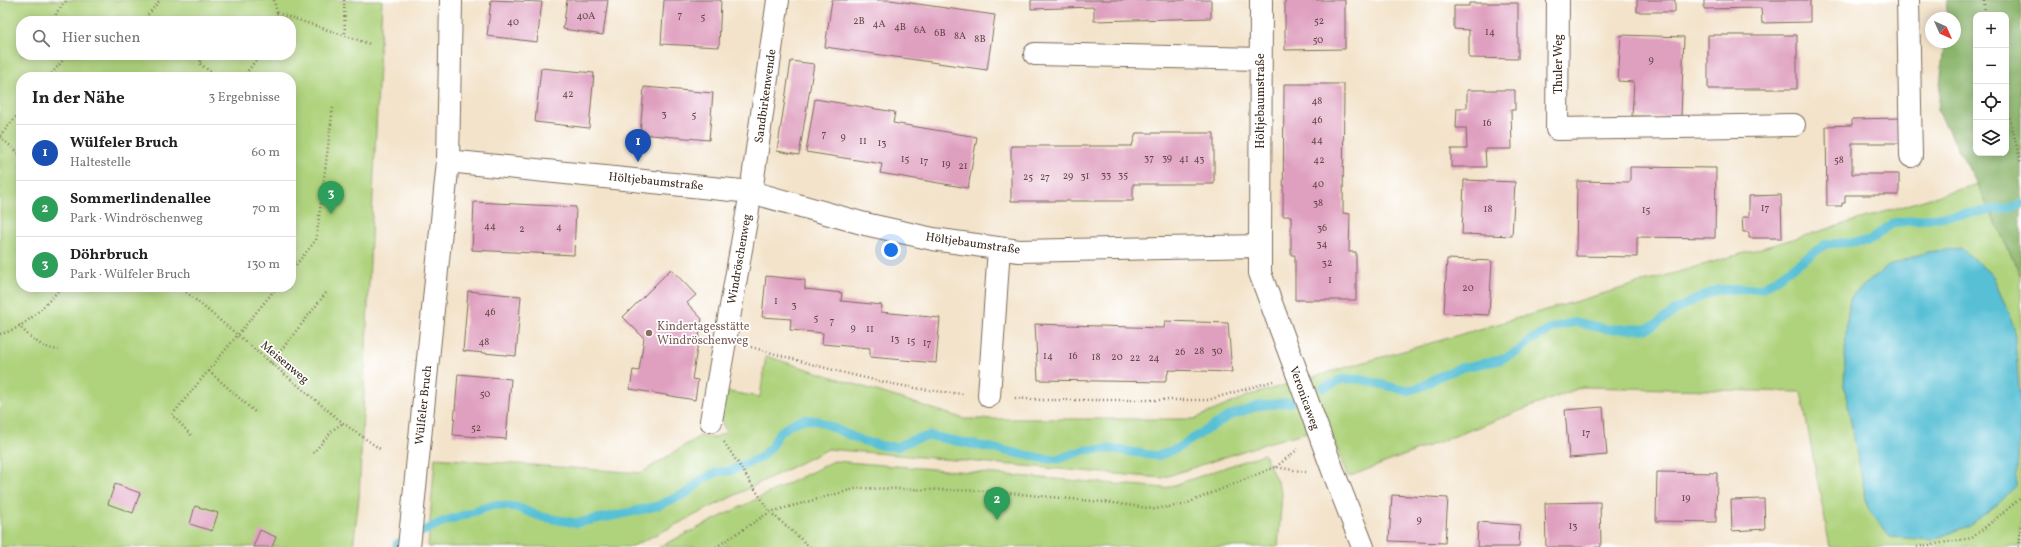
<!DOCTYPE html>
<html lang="de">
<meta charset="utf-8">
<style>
body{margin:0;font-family:Vollkorn,serif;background:#f2f2f2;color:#222}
.controls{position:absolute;right:12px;top:12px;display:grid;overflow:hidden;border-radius:8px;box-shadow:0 2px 10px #0003}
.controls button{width:36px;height:36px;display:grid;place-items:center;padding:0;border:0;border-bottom:1px solid #e0e0e0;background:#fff;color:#222;font:20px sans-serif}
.compass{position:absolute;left:1925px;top:12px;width:36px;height:36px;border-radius:50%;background:#fff;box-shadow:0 2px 10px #0003;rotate:135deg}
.you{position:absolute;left:891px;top:250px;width:14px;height:14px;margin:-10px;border:3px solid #fff;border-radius:50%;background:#1a73e8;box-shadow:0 0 0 6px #1a73e833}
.badge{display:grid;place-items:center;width:26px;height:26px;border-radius:50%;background:#111827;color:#fff;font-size:13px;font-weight:700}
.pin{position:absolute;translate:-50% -33px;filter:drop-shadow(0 1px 2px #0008)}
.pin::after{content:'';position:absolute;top:21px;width:14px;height:12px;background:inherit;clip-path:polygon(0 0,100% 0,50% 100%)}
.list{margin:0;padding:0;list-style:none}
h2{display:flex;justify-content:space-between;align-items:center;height:52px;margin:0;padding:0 16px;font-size:17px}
h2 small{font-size:13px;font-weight:400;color:#767676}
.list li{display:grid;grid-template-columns:26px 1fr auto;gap:12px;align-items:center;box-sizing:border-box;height:56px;padding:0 16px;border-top:1px solid #e0e0e0}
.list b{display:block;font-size:15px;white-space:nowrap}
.list p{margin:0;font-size:13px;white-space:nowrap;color:#767676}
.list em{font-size:13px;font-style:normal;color:#767676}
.icon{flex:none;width:22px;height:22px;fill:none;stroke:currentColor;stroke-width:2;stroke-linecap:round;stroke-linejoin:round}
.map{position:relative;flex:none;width:2021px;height:547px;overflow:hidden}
.search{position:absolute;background:#fff;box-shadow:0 2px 10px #0003;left:16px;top:16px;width:280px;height:44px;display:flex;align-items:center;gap:10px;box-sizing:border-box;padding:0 14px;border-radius:16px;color:#767676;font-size:15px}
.panel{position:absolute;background:#fff;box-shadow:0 2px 10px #0003;left:16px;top:72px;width:280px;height:220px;border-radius:16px}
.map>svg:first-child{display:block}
.green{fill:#afd37d;stroke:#757e4e;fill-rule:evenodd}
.forest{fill:#8bb56c;stroke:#637045;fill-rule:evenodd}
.water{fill:#58c0d5;stroke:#4a757a}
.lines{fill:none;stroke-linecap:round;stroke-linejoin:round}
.stream{stroke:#58c0d5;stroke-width:9}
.building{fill:#df9fbf}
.minor-casing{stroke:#7b6b5a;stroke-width:24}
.path{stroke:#7b6b5a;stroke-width:2.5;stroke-dasharray:1 3;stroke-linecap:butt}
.minor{stroke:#fff;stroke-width:22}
.education-dot{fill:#8d6e63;stroke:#fff;stroke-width:1.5}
.labels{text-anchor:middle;stroke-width:3.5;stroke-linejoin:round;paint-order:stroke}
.number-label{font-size:10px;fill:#644746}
.street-label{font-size:12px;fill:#3b2a1e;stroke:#fff}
.education-label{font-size:12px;fill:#785e54;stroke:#fff;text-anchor:start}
</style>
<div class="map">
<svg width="2021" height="547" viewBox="0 0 2021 547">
<rect width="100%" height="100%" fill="#fff"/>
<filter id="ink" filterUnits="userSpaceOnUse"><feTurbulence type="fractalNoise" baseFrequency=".025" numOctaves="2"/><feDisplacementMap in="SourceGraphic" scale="8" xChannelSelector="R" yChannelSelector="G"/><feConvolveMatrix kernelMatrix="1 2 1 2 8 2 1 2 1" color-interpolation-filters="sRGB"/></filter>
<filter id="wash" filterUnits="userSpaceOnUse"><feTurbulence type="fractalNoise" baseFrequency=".012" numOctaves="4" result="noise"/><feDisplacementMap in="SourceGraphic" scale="16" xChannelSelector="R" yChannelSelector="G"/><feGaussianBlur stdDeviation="0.9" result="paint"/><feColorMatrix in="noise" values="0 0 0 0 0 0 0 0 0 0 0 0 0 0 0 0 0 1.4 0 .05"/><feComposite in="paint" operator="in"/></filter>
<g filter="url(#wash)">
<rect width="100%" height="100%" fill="#f3e3ca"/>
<path class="green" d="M 0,0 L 382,0 L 359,498 L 353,547 L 0,547 ZM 21,21 L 291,21 L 291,55 L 21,55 ZM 21,77 L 291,77 L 291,287 L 21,287 Z
M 1977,184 L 2021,276 L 2021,547 L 1830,547 L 1801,392 L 1582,387 L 1348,477 L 1328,426 L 1264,444 L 1162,478 L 828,449 L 631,547 L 428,547 L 435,458 L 641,473 L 700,436 L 714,438 L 727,432 L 717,415 L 723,391 L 760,397 L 766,356 L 965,419 L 1194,419 L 1250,395 L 1814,233 Z
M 1264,454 L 1282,493 L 1278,547 L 659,547 L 834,461 L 1166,488 Z"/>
<path class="forest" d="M 1947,0 L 2021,0 L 2021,276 L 1977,184 L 1938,111 L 1944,42 L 1955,42 L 1955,18 L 1946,18 ZM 1976,15 L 2006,15 L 2006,153 L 1976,153 Z"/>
<path class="water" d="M 1961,248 L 1993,276 L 2014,327 L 2021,413 L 2016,486 L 1999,503 L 1970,525 L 1932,540 L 1890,537 L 1868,509 L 1844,386 L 1846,330 L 1850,297 L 1886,267 L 1926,252 Z"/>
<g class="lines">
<path class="stream" d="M 1323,388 L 1343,379 L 1360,379 L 1407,391 L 1423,386 L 1440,376 L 1460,368 L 1500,360 L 1517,352 L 1529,341 L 1555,327 L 1575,322 L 1606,329 L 1647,329 L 1658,323 L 1680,307 L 1716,290 L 1763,288 L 1826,244 L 1869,241 L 1893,223 L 2009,208 L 2021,204
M 397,547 L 397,544 L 440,523 L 494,505 L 516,507 L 542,517 L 576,523 L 618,515 L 657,506 L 687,493 L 703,479 L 718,472 L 730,471 L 760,458 L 773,445 L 778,434 L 791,424 L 804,419 L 818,421 L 860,440 L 883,446 L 896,447 L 915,439 L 931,436 L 1046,459 L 1058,459 L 1085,450 L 1113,449 L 1157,456 L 1176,449 L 1229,416 L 1258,406 L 1292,402"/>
</g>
<g id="blocks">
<path class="building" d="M 491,0 L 542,2 L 537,42 L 487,36 Z
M 567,0 L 608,0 L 603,35 L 563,29 Z
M 664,0 L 721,0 L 719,47 L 661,44 Z
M 832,0 L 890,0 L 995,15 L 987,70 L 825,47 Z
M 1031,0 L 1211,0 L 1211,18 L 1094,21 L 1094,7 L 1031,9 Z
M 1285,0 L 1345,0 L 1345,49 L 1285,50 Z
M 1637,0 L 1675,0 L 1675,12 L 1637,12 Z
M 1704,0 L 1810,0 L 1810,22 L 1762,23 L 1761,8 L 1704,9 Z
M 1469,3 L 1518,3 L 1518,59 L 1469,58 L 1469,30 L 1454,29 L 1454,6 L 1469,6 Z
M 1621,35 L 1684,37 L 1681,117 L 1632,116 L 1634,82 L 1618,81 Z
M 1708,35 L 1797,35 L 1797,89 L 1708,89 Z
M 791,61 L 814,64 L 799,155 L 777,151 Z
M 541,68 L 594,73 L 589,128 L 535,122 Z
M 1284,84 L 1344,84 L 1343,213 L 1350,214 L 1349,252 L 1356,252 L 1356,300 L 1295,300 L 1295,255 L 1291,255 L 1291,216 L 1283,216 Z
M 644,87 L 713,93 L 709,140 L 640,134 Z
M 1467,90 L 1515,90 L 1515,110 L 1511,110 L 1512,149 L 1485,149 L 1486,167 L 1451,167 L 1451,149 L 1467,149 L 1466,128 L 1456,128 L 1457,108 L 1467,108 Z
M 815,99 L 895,112 L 893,123 L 977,137 L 968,188 L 880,173 L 882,164 L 806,152 Z
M 1902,118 L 1903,143 L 1852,143 L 1852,174 L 1899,174 L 1899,195 L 1845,195 L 1845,203 L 1842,203 L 1842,206 L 1827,206 L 1826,126 L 1852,125 L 1852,119 Z
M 1136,133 L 1214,133 L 1214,184 L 1133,184 L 1133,201 L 1011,201 L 1011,146 L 1132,146 Z
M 1630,167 L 1716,168 L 1715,238 L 1637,237 L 1637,257 L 1576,256 L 1577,181 L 1630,182 Z
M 1464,180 L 1515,182 L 1512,236 L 1462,234 Z
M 1781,195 L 1782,238 L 1749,238 L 1749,232 L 1743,232 L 1742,217 L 1749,217 L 1749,196 Z
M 474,202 L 576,207 L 574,255 L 472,250 Z
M 1447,259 L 1492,261 L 1489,315 L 1444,313 Z
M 671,269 L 696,295 L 687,303 L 702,319 L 692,379 L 698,380 L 695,400 L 630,389 L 633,370 L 639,371 L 644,338 L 623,317 Z
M 766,276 L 805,280 L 805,289 L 842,293 L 841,301 L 882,305 L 881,312 L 940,318 L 936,363 L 870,357 L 870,348 L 822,344 L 823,333 L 790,330 L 791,319 L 762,317 Z
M 468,291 L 521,296 L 516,356 L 463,351 Z
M 1165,321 L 1228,323 L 1232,372 L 1169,370 L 1165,382 L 1038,380 L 1035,324 L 1164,328 Z
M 458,374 L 511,379 L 506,439 L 453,435 Z
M 1603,407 L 1607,455 L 1569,458 L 1565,410 Z
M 1657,472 L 1717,473 L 1716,522 L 1656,521 Z
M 115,484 L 140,493 L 133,513 L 108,504 Z
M 1392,495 L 1448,498 L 1445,543 L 1389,541 Z
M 1764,499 L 1765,529 L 1732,531 L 1731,500 Z
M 1600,502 L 1601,547 L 1546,547 L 1545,503 Z
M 195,506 L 218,513 L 212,531 L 190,524 Z
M 1478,522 L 1520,525 L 1519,547 L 1477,547 Z
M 260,530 L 276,537 L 272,547 L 253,547 Z"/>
</g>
</g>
<g filter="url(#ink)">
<use href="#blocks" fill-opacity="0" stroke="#7b6b5a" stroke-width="1"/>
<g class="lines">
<defs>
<path id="minor" d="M 1558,0 L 1557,129 L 1794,125
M 1908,0 L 1911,156
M 1035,54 L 1260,59
M 448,161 L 751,192 L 865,224 L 933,239 L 1019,251 L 1260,246 L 1261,0
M 1260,246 L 1260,273 L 1335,476 L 1363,547
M 989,396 L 999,248
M 711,421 L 751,192 L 778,0
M 409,547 L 448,161 L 451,0"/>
</defs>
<use href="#minor" class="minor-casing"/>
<path class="path" d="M 274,0 L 277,13 L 275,21
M 344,0 L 345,36
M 1984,0 L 1985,15
M 277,13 L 370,44
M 60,21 L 56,17 L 56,13 L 67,0
M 143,21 L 160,0
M 102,55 L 111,59 L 115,55
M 206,55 L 199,63 L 217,77
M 49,77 L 67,55
M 243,77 L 260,55
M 2006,102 L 2021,164
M 0,136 L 21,111
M 0,137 L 21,155
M 291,259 L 297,263
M 291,271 L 316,240 L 333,108
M 180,287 L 343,423 L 380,449
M 19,325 C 30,338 41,348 59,350
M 0,334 C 25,329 45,305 62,287
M 751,347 C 822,367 889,388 964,394
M 271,363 L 326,293
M 209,371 L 255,412
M 1015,398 L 1041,400 L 1208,400 L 1273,381
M 191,435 L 172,415 L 277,287
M 724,442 L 770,512 L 810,547
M 313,453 L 334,429 L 343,423
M 1276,467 L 1298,449
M 716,547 L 770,512 L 858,488 L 989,491 L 1113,503 L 1154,509 L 1183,505 L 1275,467 L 1306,472
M 1917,547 L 1972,538 L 2021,498
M 2019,547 L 2021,525"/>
<use href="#minor" class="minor"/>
</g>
</g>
<circle class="education-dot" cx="649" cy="333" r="4"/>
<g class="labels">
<g class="number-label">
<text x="680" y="18">7</text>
<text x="586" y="19">40A</text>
<text x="703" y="20">5</text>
<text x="859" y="24">2B</text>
<text x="1319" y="24">52</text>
<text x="513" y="25">40</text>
<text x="879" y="27">4A</text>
<text x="900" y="30">4B</text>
<text x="920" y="33">6A</text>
<text x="1490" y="35">14</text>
<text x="940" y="36">6B</text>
<text x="960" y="39">8A</text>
<text x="980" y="42">8B</text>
<text x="1318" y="43">50</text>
<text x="1651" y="63">9</text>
<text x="568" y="97">42</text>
<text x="1317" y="104">48</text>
<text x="664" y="117">3</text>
<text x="694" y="118">5</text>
<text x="1317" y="123">46</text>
<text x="1487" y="126">16</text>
<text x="824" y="137">7</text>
<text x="843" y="140">9</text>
<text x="1317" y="143">44</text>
<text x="863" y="144">11</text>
<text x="882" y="146">13</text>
<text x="1149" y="161">37</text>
<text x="1167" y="161">39</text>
<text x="905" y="162">15</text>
<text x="1184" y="162">41</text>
<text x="1199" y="162">43</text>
<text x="1319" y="163">42</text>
<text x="1839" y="163">58</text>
<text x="924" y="164">17</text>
<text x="946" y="167">19</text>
<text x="963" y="169">21</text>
<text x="1106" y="178">33</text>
<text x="1123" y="178">35</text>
<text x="1068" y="179">29</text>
<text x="1085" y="179">31</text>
<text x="1028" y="180">25</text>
<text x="1045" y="180">27</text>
<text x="1318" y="187">40</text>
<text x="1318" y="206">38</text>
<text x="1765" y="211">17</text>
<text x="1488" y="212">18</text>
<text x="1646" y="213">15</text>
<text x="490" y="229">44</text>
<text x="559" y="230">4</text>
<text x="1322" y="231">36</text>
<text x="522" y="232">2</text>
<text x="1322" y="247">34</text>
<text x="1327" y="266">32</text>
<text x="1330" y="283">1</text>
<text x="1468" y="291">20</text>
<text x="776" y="304">1</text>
<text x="794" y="308">3</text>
<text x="490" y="315">46</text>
<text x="816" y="321">5</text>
<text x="832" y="324">7</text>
<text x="853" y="331">9</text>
<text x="870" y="332">11</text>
<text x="895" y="342">13</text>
<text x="911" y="344">15</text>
<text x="484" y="345">48</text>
<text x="927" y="346">17</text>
<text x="1199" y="354">28</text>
<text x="1217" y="354">30</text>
<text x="1180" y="355">26</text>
<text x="1048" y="359">14</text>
<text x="1073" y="359">16</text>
<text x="1096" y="360">18</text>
<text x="1117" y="360">20</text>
<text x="1135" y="361">22</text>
<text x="1154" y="361">24</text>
<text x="485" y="397">50</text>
<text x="476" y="431">52</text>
<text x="1586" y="436">17</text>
<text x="1686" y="501">19</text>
<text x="1419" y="523">9</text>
<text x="1573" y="529">13</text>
</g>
<g class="street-label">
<text transform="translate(1558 64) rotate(-90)" y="4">Thuler Weg</text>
<text transform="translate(765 96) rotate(-82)" y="4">Sandbirkenwende</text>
<text transform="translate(1260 101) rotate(-90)" y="4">Höltjebaumstraße</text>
<text transform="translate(656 181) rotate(6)" y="4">Höltjebaumstraße</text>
<text transform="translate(973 243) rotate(8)" y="4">Höltjebaumstraße</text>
<text transform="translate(739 259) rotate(-80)" y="4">Windröschenweg</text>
<text transform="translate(285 362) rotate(40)" y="4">Meisenweg</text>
<text transform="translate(1305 398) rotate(70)" y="4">Veronicaweg</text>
<text transform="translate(423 405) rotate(-84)" y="4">Wülfeler Bruch</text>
</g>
<g class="education-label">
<text x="657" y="330">Kindertagesstätte<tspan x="657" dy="14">Windröschenweg</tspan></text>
</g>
</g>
</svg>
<div class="controls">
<button>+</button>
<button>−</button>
<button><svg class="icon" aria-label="locate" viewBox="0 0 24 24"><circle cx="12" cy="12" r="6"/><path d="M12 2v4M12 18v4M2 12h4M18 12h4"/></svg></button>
<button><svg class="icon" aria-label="layers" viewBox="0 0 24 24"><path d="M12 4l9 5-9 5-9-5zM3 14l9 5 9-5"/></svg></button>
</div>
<svg class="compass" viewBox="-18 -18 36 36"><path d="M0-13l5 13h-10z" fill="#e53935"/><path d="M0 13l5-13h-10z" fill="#767676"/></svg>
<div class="you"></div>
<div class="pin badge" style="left:638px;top:162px;background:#1a4fb4">1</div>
<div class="pin badge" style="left:997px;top:520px;background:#2e9e5b">2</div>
<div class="pin badge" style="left:331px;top:214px;background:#2e9e5b">3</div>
<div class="search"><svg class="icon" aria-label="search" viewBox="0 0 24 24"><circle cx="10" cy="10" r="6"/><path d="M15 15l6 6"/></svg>Hier suchen</div>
<section class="panel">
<h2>In der Nähe<small>3 Ergebnisse</small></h2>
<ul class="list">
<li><span class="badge" style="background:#1a4fb4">1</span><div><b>Wülfeler Bruch</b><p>Haltestelle</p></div><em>60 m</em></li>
<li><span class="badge" style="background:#2e9e5b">2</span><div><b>Sommerlindenallee</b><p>Park · Windröschenweg</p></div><em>70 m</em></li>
<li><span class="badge" style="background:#2e9e5b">3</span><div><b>Döhrbruch</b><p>Park · Wülfeler Bruch</p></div><em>130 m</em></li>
</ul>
</section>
</div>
